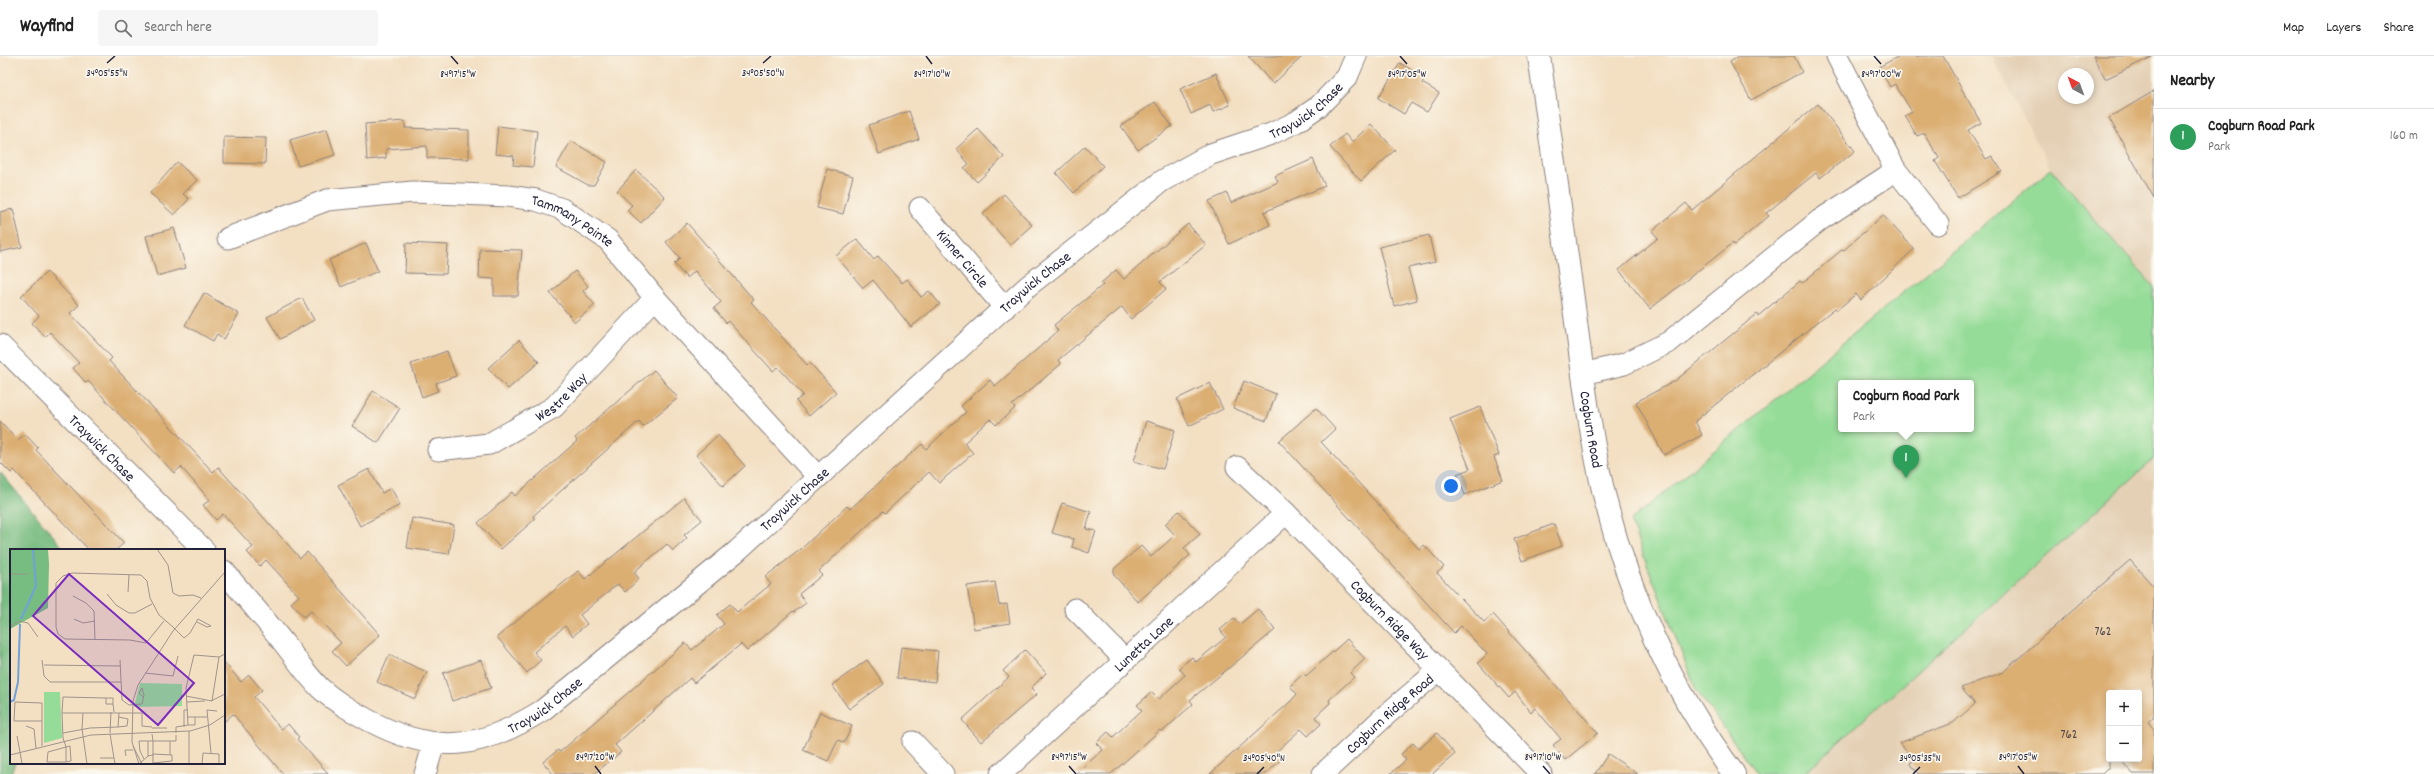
<!DOCTYPE html>
<meta charset="utf-8">
<style>
body{margin:0;font-family:Dekko,sans-serif;background:#f6f6f6;color:#222}
.controls{position:absolute;right:12px;bottom:12px;display:grid;overflow:hidden;border-radius:4px;box-shadow:0 2px 6px #0003}
.controls button{width:36px;height:36px;display:grid;place-items:center;padding:0;border:0;border-bottom:1px solid #e0e0e0;background:#fff;color:#222;font:20px sans-serif}
.compass{position:absolute;left:2058px;top:12px;width:36px;height:36px;border-radius:50%;background:#fff;box-shadow:0 2px 6px #0003;rotate:319deg}
.you{position:absolute;left:1451px;top:430px;width:14px;height:14px;margin:-10px;border:3px solid #fff;border-radius:50%;background:#1a73e8;box-shadow:0 0 0 6px #1a73e833}
.badge{display:grid;place-items:center;width:26px;height:26px;border-radius:50%;background:#d93025;color:#fff;font-size:13px;font-weight:700}
.pin{position:absolute;translate:-50% -33px;filter:drop-shadow(0 1px 2px #0008)}
.pin::after{content:'';position:absolute;top:21px;width:14px;height:12px;background:inherit;clip-path:polygon(0 0,100% 0,50% 100%)}
.popup{position:absolute;left:1838px;top:324px;width:136px;height:52px;box-sizing:border-box;display:grid;place-content:center;border-radius:4px;background:#fff;filter:drop-shadow(0 1px 3px #0005);font-size:13px;white-space:nowrap;color:#767676}
.popup b{font-size:15px;color:#222}
.popup::after{content:'';position:absolute;left:50%;top:100%;margin-left:-8px;border:8px solid transparent;border-top-color:#fff}
.list{margin:0;padding:0;list-style:none}
h2{display:flex;justify-content:space-between;align-items:center;height:52px;margin:0;padding:0 16px;font-size:17px}
h2 small{font-size:13px;font-weight:400;color:#767676}
.list li{display:grid;grid-template-columns:26px 1fr auto;gap:12px;align-items:center;box-sizing:border-box;height:56px;padding:0 16px;border-top:1px solid #e0e0e0}
.list b{display:block;font-size:15px;white-space:nowrap}
.list p{margin:0;font-size:13px;white-space:nowrap;color:#767676}
.list em{font-size:13px;font-style:normal;color:#767676}
.icon{flex:none;width:22px;height:22px;fill:none;stroke:currentColor;stroke-width:2;stroke-linecap:round;stroke-linejoin:round}
.map{position:relative;flex:none;width:2154px;height:718px;overflow:hidden}
header{display:flex;align-items:center;gap:24px;box-sizing:border-box;height:56px;padding:0 20px;background:#fff;border-bottom:1px solid #e0e0e0}
header strong{font-size:19px}
nav{display:flex;gap:22px;margin-inline-start:auto;font-size:14px}
.search{width:280px;height:36px;background:#f6f6f6;display:flex;align-items:center;gap:10px;box-sizing:border-box;padding:0 14px;border-radius:4px;color:#767676;font-size:15px}
main{display:flex}
aside{flex:1;background:#fff}
.map>svg:first-child{display:block}
.built{fill:#e4d0b5;fill-rule:evenodd}
.green{fill:#94dc97;stroke:#5b7f69;fill-rule:evenodd}
.forest{fill:#77bc80;stroke:#4c6f5e}
.building{fill:#dbae72}
.lines{fill:none;stroke-linecap:round;stroke-linejoin:round}
.street-casing{stroke:#8a807e;stroke-width:23}
.secondary-casing{stroke:#8a807e;stroke-width:24}
.street{stroke:#fff;stroke-width:21}
.secondary{stroke:#fff;stroke-width:22}
.ticks{fill:none;stroke:#22223b;stroke-width:1.5}
.labels{text-anchor:middle;stroke-width:3.5;stroke-linejoin:round;paint-order:stroke}
.number-label{font-size:13px;fill:#504549}
.street-label{font-size:15px;fill:#22223b;stroke:#fbf7ec}
.inset-river{fill:none;stroke:#71a1db;stroke-width:2}
.inset-road{fill:none;stroke:#9f938c;stroke-width:1}
.view{fill:#7b2cbf;fill-opacity:0.15;stroke:#7b2cbf;stroke-width:2}
.inset-edge{fill:none;stroke:#22223b;stroke-width:2}
.ticks-label{font-size:10px;text-anchor:middle;fill:#22223b;stroke:#fbf7ec;stroke-width:3.5;stroke-linejoin:round;paint-order:stroke}
</style>
<header>
<strong>Wayfind</strong>
<div class="search"><svg class="icon" aria-label="search" viewBox="0 0 24 24"><circle cx="10" cy="10" r="6"/><path d="M15 15l6 6"/></svg>Search here</div>
<nav><a>Map</a><a>Layers</a><a>Share</a></nav>
</header>
<main>
<div class="map">
<svg width="2154" height="718" viewBox="0 0 2154 718">
<rect width="100%" height="100%" fill="#fbf7ec"/>
<filter id="ink" filterUnits="userSpaceOnUse"><feTurbulence type="fractalNoise" baseFrequency=".025" numOctaves="2"/><feDisplacementMap in="SourceGraphic" scale="8" xChannelSelector="R" yChannelSelector="G"/><feConvolveMatrix kernelMatrix="1 2 1 2 8 2 1 2 1" color-interpolation-filters="sRGB"/></filter>
<filter id="wash" filterUnits="userSpaceOnUse"><feTurbulence type="fractalNoise" baseFrequency=".012" numOctaves="4" result="noise"/><feDisplacementMap in="SourceGraphic" scale="16" xChannelSelector="R" yChannelSelector="G"/><feGaussianBlur stdDeviation="0.9" result="paint"/><feColorMatrix in="noise" values="0 0 0 0 0 0 0 0 0 0 0 0 0 0 0 0 0 1.4 0 .05"/><feComposite in="paint" operator="in"/></filter>
<g filter="url(#wash)">
<rect width="100%" height="100%" fill="#f3dfc2"/>
<path class="built" d="M 1992,0 L 2154,0 L 2154,231 L 2051,113 ZM 2064,18 L 2088,18 L 2088,42 L 2064,42 Z
M 2154,403 L 2154,718 L 1803,718 ZM 2109,637 L 2139,637 L 2139,703 L 2109,703 Z"/>
<path class="green" d="M 2051,113 L 2154,231 L 2154,403 L 1803,718 L 1757,718 L 1696,634 L 1630,465 ZM 1841,327 L 1971,327 L 1971,373 L 1841,373 Z"/>
<path class="forest" d="M 0,416 L 65,494 L 11,494 L 11,707 L 15,707 L 11,718 L 0,718 Z"/>
<g id="blocks">
<path class="building" d="M 1248,0 L 1303,0 L 1273,28 Z
M 1740,0 L 1794,0 L 1802,16 L 1751,44 L 1730,6 Z
M 1899,0 L 1943,0 L 1981,67 L 1968,74 L 1986,103 L 1992,100 L 2002,115 L 1958,142 L 1935,105 L 1939,102 L 1924,77 L 1917,80 L 1905,60 L 1912,56 L 1895,28 L 1890,31 L 1879,11 Z
M 2093,0 L 2154,0 L 2105,23 Z
M 1400,7 L 1425,22 L 1422,27 L 1439,37 L 1427,56 L 1411,47 L 1404,58 L 1378,42 Z
M 1216,17 L 1230,49 L 1213,56 L 1210,49 L 1191,58 L 1180,33 Z
M 2154,35 L 2154,142 L 2109,62 Z
M 1155,46 L 1172,70 L 1138,94 L 1121,70 Z
M 1818,48 L 1855,95 L 1820,122 L 1816,117 L 1766,157 L 1769,160 L 1734,189 L 1733,187 L 1650,253 L 1619,214 L 1658,182 L 1652,175 L 1686,147 L 1692,154 Z
M 909,55 L 919,83 L 879,98 L 869,69 Z
M 405,65 L 405,72 L 469,74 L 469,103 L 427,102 L 427,90 L 386,93 L 386,102 L 367,104 L 365,68 Z
M 1371,68 L 1395,94 L 1361,125 L 1330,91 L 1345,78 L 1352,86 Z
M 498,70 L 537,75 L 533,111 L 513,109 L 514,100 L 495,98 Z
M 327,73 L 335,99 L 298,110 L 290,84 Z
M 978,73 L 1004,101 L 977,126 L 964,112 L 969,108 L 956,93 Z
M 224,81 L 266,82 L 265,108 L 224,107 Z
M 571,85 L 607,106 L 594,129 L 588,129 L 556,111 Z
M 1085,90 L 1103,110 L 1074,137 L 1056,117 Z
M 1313,103 L 1325,130 L 1264,156 L 1270,169 L 1229,188 L 1209,145 L 1227,137 L 1231,147 L 1278,126 L 1275,120 Z
M 177,106 L 197,124 L 183,138 L 189,143 L 174,159 L 150,137 Z
M 827,113 L 853,120 L 843,158 L 817,152 Z
M 636,114 L 665,141 L 641,167 L 627,154 L 632,149 L 617,135 Z
M 1004,138 L 1032,169 L 1010,189 L 983,158 Z
M 13,153 L 22,191 L 0,196 L 0,156 Z
M 1883,159 L 1914,193 L 1861,244 L 1856,238 L 1837,254 L 1835,252 L 1695,365 L 1702,379 L 1664,399 L 1636,346 L 1675,325 L 1757,258 L 1758,260 L 1800,225 L 1802,227 L 1843,193 L 1844,194 Z
M 687,167 L 754,244 L 751,246 L 807,309 L 810,307 L 836,336 L 809,360 L 796,345 L 803,339 L 778,311 L 773,315 L 728,265 L 726,267 L 714,252 L 721,246 L 695,215 L 687,222 L 674,208 L 680,202 L 666,186 Z
M 1188,168 L 1206,189 L 1160,226 L 1166,233 L 1131,263 L 1122,251 L 1058,304 L 1061,308 L 1012,349 L 1015,352 L 996,369 L 990,363 L 964,387 L 973,397 L 939,427 L 929,416 L 885,457 L 883,455 L 819,515 L 822,519 L 799,538 L 806,547 L 794,556 L 793,555 L 747,595 L 741,588 L 694,627 L 690,622 L 615,689 L 621,696 L 594,718 L 553,718 L 543,706 L 558,694 L 560,696 L 685,587 L 692,594 L 724,568 L 717,559 L 730,548 L 737,556 L 771,528 L 765,521 L 801,493 L 847,450 L 850,453 L 922,388 L 926,393 L 966,356 L 961,350 L 990,324 L 995,330 L 1058,275 L 1054,269 L 1103,229 L 1101,227 L 1116,214 L 1124,223 Z
M 174,172 L 186,212 L 157,220 L 146,180 Z
M 1429,179 L 1435,206 L 1408,212 L 1417,244 L 1394,250 L 1379,191 Z
M 857,183 L 874,204 L 878,200 L 902,227 L 907,223 L 921,241 L 929,235 L 940,248 L 911,271 L 873,224 L 863,232 L 836,200 Z
M 366,187 L 378,215 L 341,231 L 329,204 Z
M 406,187 L 448,189 L 446,218 L 405,217 Z
M 480,193 L 522,194 L 518,240 L 494,240 L 494,223 L 479,222 Z
M 575,215 L 588,230 L 583,235 L 595,249 L 575,266 L 550,237 Z
M 47,216 L 79,249 L 70,257 L 112,302 L 109,305 L 213,416 L 218,411 L 300,502 L 307,496 L 380,579 L 346,610 L 332,595 L 341,587 L 311,555 L 304,561 L 291,547 L 299,540 L 266,504 L 260,510 L 247,496 L 253,491 L 223,458 L 216,464 L 203,449 L 210,444 L 181,411 L 174,417 L 88,325 L 86,327 L 73,312 L 79,307 L 50,276 L 45,281 L 32,267 L 39,260 L 21,240 Z
M 204,237 L 239,258 L 224,283 L 217,278 L 213,285 L 185,269 Z
M 302,242 L 314,264 L 280,283 L 267,261 Z
M 519,284 L 539,306 L 508,333 L 488,312 Z
M 447,295 L 456,320 L 436,327 L 438,335 L 422,341 L 411,308 Z
M 654,314 L 678,342 L 643,370 L 639,365 L 533,460 L 535,463 L 501,493 L 478,467 L 512,436 L 515,440 L 577,385 L 575,382 Z
M 1244,325 L 1276,338 L 1266,365 L 1233,352 Z
M 1210,327 L 1223,353 L 1189,370 L 1177,343 Z
M 373,335 L 400,352 L 378,387 L 352,370 Z
M 1480,351 L 1499,399 L 1494,401 L 1503,424 L 1465,439 L 1457,418 L 1470,413 L 1450,363 Z
M 1316,352 L 1335,373 L 1321,386 L 1419,493 L 1424,489 L 1444,511 L 1437,517 L 1484,566 L 1493,558 L 1598,677 L 1565,704 L 1553,689 L 1561,683 L 1535,652 L 1531,656 L 1515,636 L 1509,642 L 1478,607 L 1487,598 L 1461,570 L 1454,577 L 1279,385 Z
M 0,365 L 18,384 L 25,378 L 38,392 L 36,394 L 124,487 L 116,494 L 89,494 L 14,414 L 11,417 L 0,406 Z
M 1146,365 L 1175,374 L 1163,413 L 1134,405 Z
M 718,379 L 745,410 L 723,430 L 696,399 Z
M 369,413 L 382,437 L 391,432 L 400,449 L 360,470 L 338,429 Z
M 684,442 L 702,464 L 684,479 L 687,482 L 673,495 L 667,488 L 634,516 L 639,523 L 625,536 L 618,528 L 580,559 L 587,568 L 573,580 L 565,570 L 534,596 L 541,604 L 527,617 L 497,581 L 578,515 L 585,523 Z
M 1062,447 L 1091,456 L 1086,473 L 1096,475 L 1089,497 L 1072,491 L 1074,483 L 1052,477 Z
M 1179,455 L 1200,478 L 1184,492 L 1190,499 L 1138,546 L 1114,519 L 1114,513 L 1141,490 L 1151,501 L 1175,479 L 1165,468 Z
M 412,462 L 454,469 L 449,498 L 407,492 Z
M 1554,468 L 1562,490 L 1522,505 L 1514,483 Z
M 2130,504 L 2154,531 L 2154,660 L 2148,666 L 2154,673 L 2154,718 L 2133,718 L 2120,703 L 2139,703 L 2139,637 L 2109,637 L 2109,711 L 2102,718 L 1919,718 L 1910,707 L 1914,704 L 1899,687 L 1953,667 L 1975,648 L 1961,632 L 2003,616 Z
M 995,526 L 999,549 L 1007,548 L 1010,567 L 974,573 L 967,530 Z
M 1258,553 L 1275,574 L 1190,644 L 1193,648 L 1162,676 L 1160,674 L 1111,718 L 1075,718 L 1103,694 L 1096,687 L 1108,676 L 1113,681 L 1142,654 L 1137,649 L 1152,636 L 1159,643 L 1185,619 L 1179,612 L 1192,601 L 1196,606 L 1226,581 L 1220,574 L 1234,562 L 1240,568 Z
M 1347,583 L 1365,603 L 1350,617 L 1354,621 L 1329,644 L 1330,647 L 1315,661 L 1321,668 L 1308,680 L 1301,673 L 1276,696 L 1282,703 L 1265,718 L 1210,718 L 1291,645 L 1297,638 L 1290,630 L 1304,617 L 1306,620 Z
M 901,591 L 938,595 L 935,626 L 897,622 Z
M 1025,594 L 1046,617 L 1031,632 L 1037,638 L 981,686 L 962,664 L 1009,621 L 1003,615 Z
M 389,599 L 427,616 L 415,643 L 377,626 Z
M 481,604 L 491,632 L 452,645 L 443,617 Z
M 867,604 L 884,628 L 849,653 L 832,629 Z
M 224,606 L 241,626 L 249,619 L 262,634 L 254,641 L 281,673 L 288,668 L 299,681 L 297,683 L 329,718 L 283,718 L 233,658 L 224,666 Z
M 820,656 L 852,670 L 844,687 L 838,684 L 828,705 L 803,694 Z
M 1437,677 L 1455,698 L 1432,718 L 1390,718 L 1406,704 L 1401,698 L 1413,687 L 1419,693 Z
M 1608,698 L 1638,718 L 1595,718 Z"/>
</g>
</g>
<g filter="url(#ink)">
<use href="#blocks" fill-opacity="0" stroke="#8a807e" stroke-width="1"/>
<g class="lines">
<defs>
<g id="street">
<path d="M 1895,113 L 1938,168"/>
<path id="s1" d="M 920,152 L 1005,252"/>
<path id="s2" d="M 228,182 L 327,144 L 413,136 L 508,140 L 536,144 L 562,153 L 608,184 L 655,242 L 818,421"/>
<path id="s3" d="M 0,289 L 204,494"/>
<path d="M 1583,318 L 1624,308 L 1669,286 L 1820,164 L 1886,121 L 1895,113 L 1837,0"/>
<path id="s4" d="M 438,394 L 489,388 L 554,351 L 655,242"/>
<path id="s5" d="M 1237,411 L 1286,457 L 1541,718"/>
<path id="s6" d="M 224,515 C 244,540 266,564 286,590 C 297,604 307,619 320,632 C 335,646 352,655 370,665 C 436,700 481,693 543,654 L 737,495 L 1028,230 L 1162,125 L 1211,98 L 1271,78 L 1296,66 L 1319,50 L 1347,21 L 1356,0"/>
<path d="M 1075,553 L 1124,603"/>
<path d="M 913,686 L 943,718"/>
<path d="M 425,718 L 434,687"/>
<path id="s7" d="M 1001,718 L 1286,457"/>
<path id="s8" d="M 1323,718 L 1386,659 L 1439,614"/>
</g>
<g id="secondary">
<path id="s9" d="M 1539,0 C 1550,79 1561,158 1572,236 C 1581,302 1588,369 1603,434 C 1627,536 1672,634 1734,718"/>
</g>
</defs>
<use href="#street" class="street-casing"/>
<use href="#secondary" class="secondary-casing"/>
<use href="#street" class="street"/>
<use href="#secondary" class="secondary"/>
</g>
</g>
<path class="ticks" d="M 451,0 L 458,8M 926,0 L 932,8M 1400,0 L 1407,8M 1874,0 L 1881,8M 107,7 L 115,0M 763,7 L 771,0M 595,710 L 601,718M 1069,710 L 1076,718M 1543,710 L 1550,718M 2018,710 L 2024,718M 1257,718 L 1264,711M 1913,718 L 1920,711"/>
<g class="labels">
<g class="number-label">
<text x="2103" y="579">762</text>
<text x="2069" y="682">762</text>
</g>
<g class="street-label">
<text dy="5" stroke="none"><textPath href="#s6" startOffset="1372">Traywick Chase</textPath></text>
<text dy="5" stroke="none"><textPath href="#s2" startOffset="358">Tammany Pointe</textPath></text>
<text dy="5" stroke="none"><textPath href="#s1" startOffset="66">Kinner Circle</textPath></text>
<text dy="5" stroke="none"><textPath href="#s6" startOffset="1048">Traywick Chase</textPath></text>
<text dy="5" stroke="none"><textPath href="#s4" startOffset="138">Westre Way</textPath></text>
<text dy="5" stroke="none"><textPath href="#s9" startOffset="377">Cogburn Road</textPath></text>
<text dy="5" stroke="none"><textPath href="#s3" startOffset="145">Traywick Chase</textPath></text>
<text dy="5" stroke="none"><textPath href="#s6" startOffset="724">Traywick Chase</textPath></text>
<text dy="5" stroke="none"><textPath href="#s5" startOffset="216">Cogburn Ridge Way</textPath></text>
<text dy="5" stroke="none"><textPath href="#s7" startOffset="193">Lunetta Lane</textPath></text>
<text dy="5" stroke="none"><textPath href="#s6" startOffset="400">Traywick Chase</textPath></text>
<text dy="5" stroke="none"><textPath href="#s8" startOffset="90">Cogburn Ridge Road</textPath></text>
</g>
</g>
<g transform="translate(10 493)">
<rect width="215" height="215" fill="#f3dfc2"/>
<path d="M 130,134 L 172,135 L 172,157 L 124,158 ZM 34,143 L 50,143 L 52,189 L 34,194 Z" fill="#94dc97"/>
<path d="M 0,0 L 38,0 L 39,15 L 38,59 L 0,80 Z" fill="#77bc80"/>
<path class="inset-river" d="M 11,70 L 26,37 L 23,0M 0,153 L 4,151 L 8,133 L 10,75"/>
<path class="inset-road" d="M 147,0 L 158,16 L 163,44 L 169,47 L 183,46 L 191,49M 0,25 L 17,25M 118,43 L 119,26M 97,45 L 106,56 L 119,64 L 125,64 L 142,55M 63,47 L 76,54 L 84,62 L 85,91M 64,70 L 73,74 L 85,72M 154,72 L 136,94 L 120,91 L 55,90 L 48,85 L 46,78 L 46,34 L 53,27 L 62,24 L 131,26 L 137,32 L 140,49 L 149,66 L 163,78M 0,78 L 9,72 L 18,74 L 28,88M 163,78 L 174,89 L 180,84 L 188,70 L 201,77 L 197,78 L 187,73M 32,111 L 34,127 L 40,133 L 111,133M 110,111 L 112,151 L 119,156 L 132,155 L 134,146 L 132,139 L 129,144 L 133,148M 34,116 L 110,117M 135,124 L 163,127 L 168,107M 176,147 L 202,152 L 209,108 L 215,105M 201,152 L 215,145M 177,153 L 195,152M 103,155 L 103,149 L 96,149 L 96,155 L 103,155 L 104,163M 52,164 L 53,148 L 96,149M 73,164 L 72,180 L 77,215M 178,168 L 197,168M 32,172 L 32,154 L 5,153 L 4,172 L 32,172 L 32,197M 178,176 L 185,176 L 185,168M 16,177 L 24,180 L 26,199M 108,178 L 117,177 L 118,170 L 109,168M 174,178 L 174,161 L 178,161M 142,179 L 157,179M 179,182 L 179,215M 53,184 L 80,179 L 108,178 L 109,164M 100,184 L 101,163M 166,184 L 166,178 L 178,176 L 176,139 L 184,106 L 209,108M 100,185 L 105,215M 7,187 L 10,203M 123,197 L 132,215M 10,203 L 12,215M 201,204 L 197,161 L 207,162M 0,206 L 81,186 L 180,182 L 200,176 L 215,166M 160,206 L 160,192M 116,207 L 115,201 L 123,201M 138,207 L 138,192M 90,209 L 104,209M 134,210 L 130,202 L 129,192 L 166,192 L 166,186M 56,213 L 56,198 L 38,203 L 37,213 L 56,213 L 61,212 L 60,197 L 56,198 L 53,189 L 52,164 L 132,164 L 132,177 L 142,178M 129,215 L 122,193 L 123,152 L 128,136 L 163,82 L 215,23M 129,215 L 138,207 L 143,206 L 143,205 L 162,206 L 162,212 L 143,214 L 143,192 L 142,185M 192,215 L 193,204 L 209,205 L 209,215"/>
<path class="view" d="M 59,25 L 184,134 L 148,176 L 23,67 Z"/>
<rect width="215" height="215" class="inset-edge"/>
</g>
<g class="ticks-label">
<text x="107" y="20">34°05'55"N</text>
<text x="763" y="20">34°05'50"N</text>
<text x="458" y="21">84°17'15"W</text>
<text x="932" y="21">84°17'10"W</text>
<text x="1407" y="21">84°17'05"W</text>
<text x="1881" y="21">84°17'00"W</text>
<text x="595" y="704">84°17'20"W</text>
<text x="1069" y="704">84°17'15"W</text>
<text x="1543" y="704">84°17'10"W</text>
<text x="2018" y="704">84°17'05"W</text>
<text x="1264" y="705">34°05'40"N</text>
<text x="1920" y="705">34°05'35"N</text>
</g>
</svg>
<div class="controls">
<button>+</button>
<button>−</button>
</div>
<svg class="compass" viewBox="-18 -18 36 36"><path d="M0-13l5 13h-10z" fill="#e53935"/><path d="M0 13l5-13h-10z" fill="#767676"/></svg>
<div class="you"></div>
<div class="pin badge" style="left:1906px;top:422px;background:#2e9e5b">1</div>
<div class="popup"><b>Cogburn Road Park</b>Park</div>
</div>
<aside>
<h2>Nearby<small></small></h2>
<ul class="list">
<li><span class="badge" style="background:#2e9e5b">1</span><div><b>Cogburn Road Park</b><p>Park</p></div><em>160 m</em></li>
</ul>
</aside>
</main>
